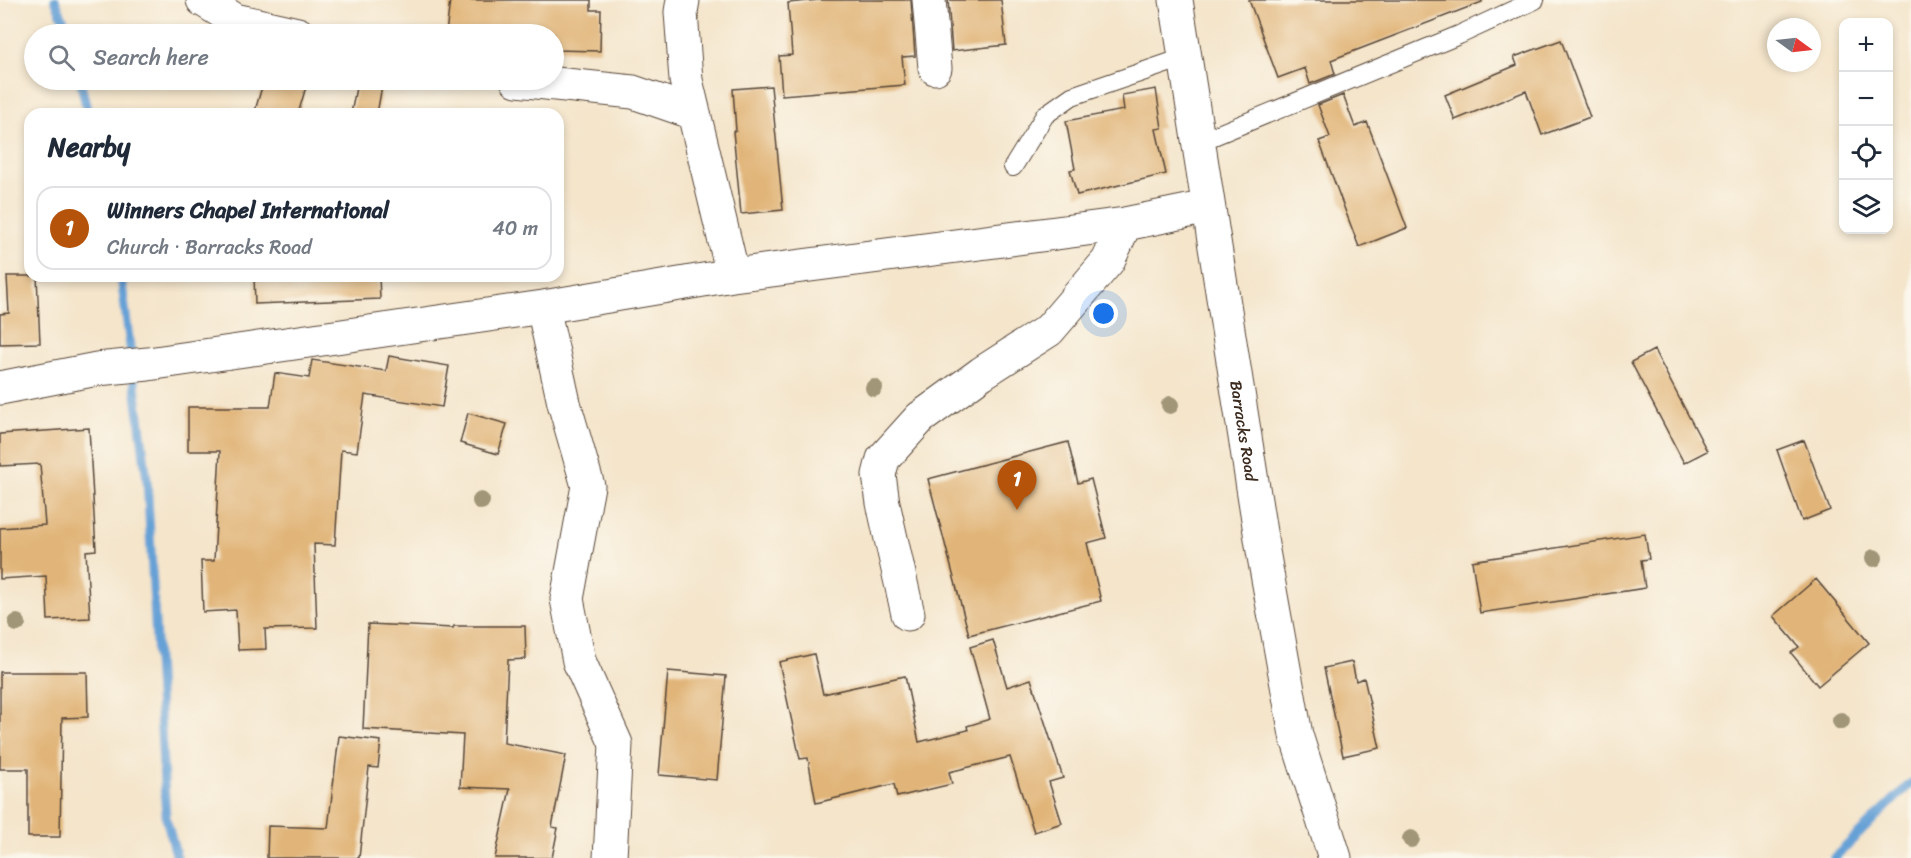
<!DOCTYPE html>
<meta charset="utf-8">
<style>
body{margin:0;font-family:Sriracha,sans-serif;background:#f6f6f7;color:#1f2937}
.controls{position:absolute;right:18px;top:18px;display:grid;overflow:hidden;border-radius:12px;box-shadow:0 3px 9px #0003}
.controls button{width:54px;height:54px;display:grid;place-items:center;padding:0;border:0;border-bottom:2px solid #e0e1e3;background:#fff;color:#1f2937;font:30px sans-serif}
.compass{position:absolute;left:1767px;top:18px;width:54px;height:54px;border-radius:50%;background:#fff;box-shadow:0 3px 9px #0003;rotate:105deg}
.you{position:absolute;left:1104px;top:314px;width:21px;height:21px;margin:-15px;border:4px solid #fff;border-radius:50%;background:#1a73e8;box-shadow:0 0 0 9px #1a73e833}
.badge{display:grid;place-items:center;width:39px;height:39px;border-radius:50%;background:#b45309;color:#fff;font-size:20px;font-weight:700}
.pin{position:absolute;translate:-50% -50px;filter:drop-shadow(0 2px 3px #0008)}
.pin::after{content:'';position:absolute;top:32px;width:21px;height:18px;background:inherit;clip-path:polygon(0 0,100% 0,50% 100%)}
.list{margin:0;padding:0;list-style:none}
h2{display:flex;justify-content:space-between;align-items:center;height:78px;margin:0;padding:0 24px;font-size:26px}
h2 small{font-size:20px;font-weight:400;color:#747a83}
.list li{display:grid;grid-template-columns:39px 1fr auto;gap:18px;align-items:center;box-sizing:border-box;height:84px;margin:0 12px 12px;padding:0 12px;border:2px solid #e0e1e3;border-radius:18px}
.list b{display:block;font-size:22px;white-space:nowrap}
.list p{margin:0;font-size:20px;white-space:nowrap;color:#747a83}
.list em{font-size:20px;font-style:normal;color:#747a83}
.icon{flex:none;width:33px;height:33px;fill:none;stroke:currentColor;stroke-width:2;stroke-linecap:round;stroke-linejoin:round}
.map{position:relative;flex:none;width:1911px;height:858px;overflow:hidden}
.search{position:absolute;background:#fff;box-shadow:0 3px 9px #0003;left:24px;top:24px;width:540px;height:66px;display:flex;align-items:center;gap:15px;box-sizing:border-box;padding:0 21px;border-radius:33px;color:#747a83;font-size:22px}
.panel{position:absolute;background:#fff;box-shadow:0 3px 9px #0003;left:24px;top:108px;width:540px;height:174px;border-radius:18px}
.map>svg:first-child{display:block}
.lines{fill:none;stroke-linecap:round;stroke-linejoin:round}
.stream{stroke:#66a1d6;stroke-width:9}
.building{fill:#e1b579}
.service-casing{stroke:#574638;stroke-width:20}
.minor-casing{stroke:#574638;stroke-width:35}
.tertiary-casing{stroke:#574638;stroke-width:35}
.service{stroke:#fff;stroke-width:18}
.minor{stroke:#fff;stroke-width:33}
.tertiary{stroke:#fff;stroke-width:33}
.tree{fill:#a19778}
.labels{text-anchor:middle;stroke-width:6;stroke-linejoin:round;paint-order:stroke}
.street-label{font-size:16px;fill:#3b2a1e;stroke:#fbf7ec}
</style>
<div class="map">
<svg width="1911" height="858" viewBox="0 0 1911 858">
<rect width="100%" height="100%" fill="#fbf7ec"/>
<filter id="ink" filterUnits="userSpaceOnUse"><feTurbulence type="fractalNoise" baseFrequency=".0167" numOctaves="2"/><feDisplacementMap in="SourceGraphic" scale="12" xChannelSelector="R" yChannelSelector="G"/><feConvolveMatrix kernelMatrix="1 2 1 2 8 2 1 2 1" color-interpolation-filters="sRGB"/></filter>
<filter id="wash" filterUnits="userSpaceOnUse"><feTurbulence type="fractalNoise" baseFrequency=".008" numOctaves="4" result="noise"/><feDisplacementMap in="SourceGraphic" scale="24" xChannelSelector="R" yChannelSelector="G"/><feGaussianBlur stdDeviation="1.35" result="paint"/><feColorMatrix in="noise" values="0 0 0 0 0 0 0 0 0 0 0 0 0 0 0 0 0 1.4 0 .05"/><feComposite in="paint" operator="in"/></filter>
<g filter="url(#wash)">
<rect width="100%" height="100%" fill="#f4e5cb"/>
<g class="lines">
<path class="stream" d="M 55,0 L 70,34
M 80,80 L 88,114
M 121,276 L 147,480 L 166,818 L 177,858
M 1834,858 L 1911,783"/>
</g>
<g id="blocks">
<path class="building" d="M 450,0 L 591,0 L 591,10 L 601,10 L 600,51 L 554,50 L 554,34 L 446,34 Z
M 819,0 L 911,0 L 915,56 L 902,57 L 905,85 L 782,95 L 779,56 L 792,55 L 788,3 Z
M 948,0 L 1001,0 L 1006,45 L 952,51 Z
M 1249,0 L 1482,0 L 1482,2 L 1331,60 L 1335,74 L 1310,84 L 1305,68 L 1278,78 Z
M 1561,40 L 1590,117 L 1542,135 L 1526,91 L 1455,120 L 1445,95 L 1517,65 L 1514,57 Z
M 264,80 L 308,80 L 298,114 L 254,114 Z
M 357,82 L 382,86 L 377,114 L 351,114 Z
M 771,86 L 783,210 L 741,214 L 733,131 L 736,131 L 733,89 Z
M 1156,89 L 1162,128 L 1156,129 L 1166,174 L 1077,195 L 1070,170 L 1075,169 L 1066,121 L 1124,110 L 1122,95 Z
M 1343,95 L 1355,127 L 1367,122 L 1407,228 L 1359,247 L 1319,141 L 1330,137 L 1318,105 Z
M 7,276 L 37,276 L 40,343 L 0,344 L 0,314 L 9,313 Z
M 254,276 L 379,276 L 380,299 L 255,304 Z
M 1654,350 L 1707,451 L 1684,463 L 1631,362 Z
M 389,356 L 449,366 L 442,407 L 365,395 L 357,452 L 341,450 L 335,545 L 314,544 L 317,628 L 265,629 L 266,649 L 238,650 L 236,610 L 203,612 L 201,561 L 214,561 L 220,451 L 188,451 L 188,407 L 270,407 L 275,373 L 309,378 L 312,360 L 386,371 Z
M 468,413 L 507,424 L 498,454 L 460,443 Z
M 89,428 L 96,550 L 86,551 L 90,618 L 48,620 L 46,576 L 0,579 L 0,528 L 45,525 L 40,464 L 0,466 L 0,434 Z
M 1804,440 L 1830,510 L 1802,521 L 1777,450 Z
M 1068,442 L 1078,483 L 1091,479 L 1106,538 L 1087,543 L 1101,601 L 969,635 L 928,479 Z
M 1645,534 L 1649,559 L 1641,560 L 1645,588 L 1480,613 L 1472,561 Z
M 1816,579 L 1869,643 L 1818,686 L 1791,653 L 1799,647 L 1773,616 Z
M 368,624 L 453,628 L 454,626 L 525,626 L 526,659 L 508,660 L 504,743 L 566,755 L 552,827 L 558,828 L 552,858 L 495,858 L 510,789 L 460,787 L 463,735 L 363,729 Z
M 993,640 L 1007,687 L 1031,679 L 1063,778 L 1049,782 L 1062,823 L 1034,832 L 1010,757 L 949,772 L 952,784 L 897,797 L 894,784 L 816,803 L 808,758 L 800,759 L 779,662 L 814,654 L 823,694 L 905,676 L 919,742 L 968,730 L 967,726 L 990,719 L 970,647 Z
M 1352,662 L 1356,681 L 1364,678 L 1380,748 L 1343,756 L 1324,668 Z
M 668,671 L 726,676 L 717,780 L 659,775 Z
M 0,672 L 87,672 L 88,717 L 62,718 L 60,837 L 28,837 L 28,769 L 0,769 Z
M 339,736 L 381,741 L 378,768 L 369,767 L 359,858 L 267,858 L 268,826 L 328,828 Z"/>
</g>
</g>
<g filter="url(#ink)">
<use href="#blocks" fill-opacity="0" stroke="#574638" stroke-width="1.5"/>
<g class="lines">
<defs>
<path id="service" d="M 1199,142 L 1459,35 L 1535,0
M 1013,167 L 1045,115 L 1072,96 L 1186,57"/>
<path id="minor" d="M 203,0 L 235,20 L 298,34
M 683,0 L 681,12 L 686,80 L 733,275
M 929,0 L 935,68
M 517,80 L 633,92 L 694,113
M 543,307 L 564,403 L 588,486 L 567,599 L 579,661 L 616,744 L 610,858
M 0,388 L 97,369 L 148,364 L 543,307 L 733,275 L 1125,224 L 1208,207
M 908,614 L 883,503 L 879,475 L 883,459 L 920,418 L 982,373 L 1049,330 L 1108,261 L 1125,224"/>
<g id="tertiary">
<path id="s1" d="M 1176,0 L 1263,551 L 1296,735 L 1335,858"/>
</g>
</defs>
<use href="#service" class="service-casing"/>
<use href="#minor" class="minor-casing"/>
<use href="#tertiary" class="tertiary-casing"/>
<use href="#service" class="service"/>
<use href="#minor" class="minor"/>
<use href="#tertiary" class="tertiary"/>
</g>
<g class="tree">
<circle cx="874" cy="388" r="9"/>
<circle cx="1170" cy="405" r="9"/>
<circle cx="481" cy="501" r="9"/>
<circle cx="1874" cy="558" r="9"/>
<circle cx="17" cy="623" r="9"/>
<circle cx="1841" cy="721" r="9"/>
<circle cx="1411" cy="839" r="9"/>
</g>
</g>
<g class="labels">
<g class="street-label">
<text dy="6" stroke="none"><textPath href="#s1" startOffset="436">Barracks Road</textPath></text>
</g>
</g>
</svg>
<div class="controls">
<button>+</button>
<button>−</button>
<button><svg class="icon" aria-label="locate" viewBox="0 0 24 24"><circle cx="12" cy="12" r="6"/><path d="M12 2v4M12 18v4M2 12h4M18 12h4"/></svg></button>
<button><svg class="icon" aria-label="layers" viewBox="0 0 24 24"><path d="M12 4l9 5-9 5-9-5zM3 14l9 5 9-5"/></svg></button>
</div>
<svg class="compass" viewBox="-18 -18 36 36"><path d="M0-13l5 13h-10z" fill="#e53935"/><path d="M0 13l5-13h-10z" fill="#747a83"/></svg>
<div class="you"></div>
<div class="pin badge" style="left:1017px;top:510px">1</div>
<div class="search"><svg class="icon" aria-label="search" viewBox="0 0 24 24"><circle cx="10" cy="10" r="6"/><path d="M15 15l6 6"/></svg>Search here</div>
<section class="panel">
<h2>Nearby<small></small></h2>
<ul class="list">
<li><span class="badge">1</span><div><b>Winners Chapel International</b><p>Church · Barracks Road</p></div><em>40 m</em></li>
</ul>
</section>
</div>
